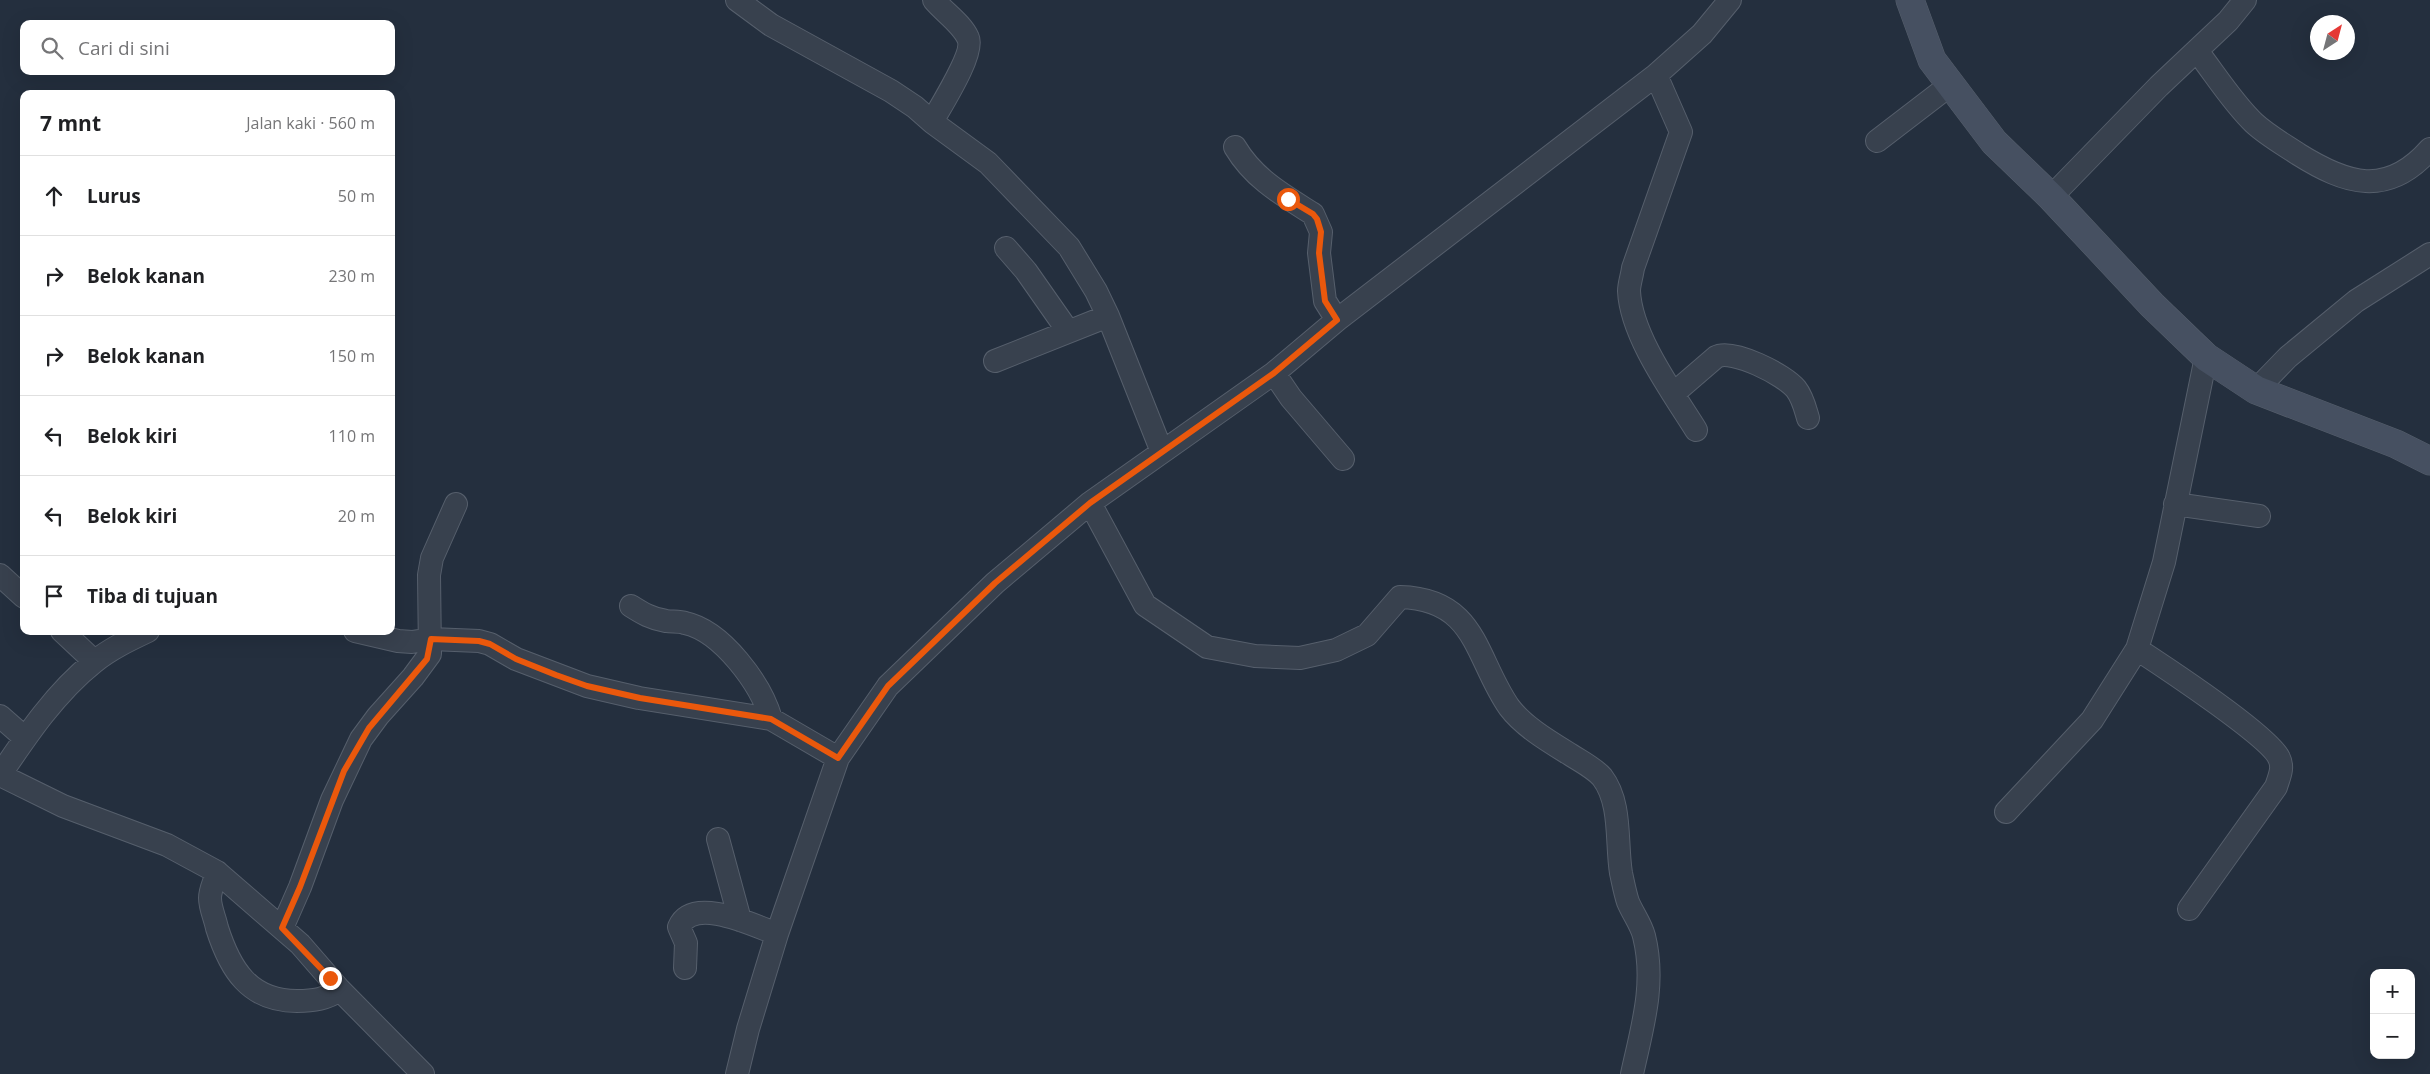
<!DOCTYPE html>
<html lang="id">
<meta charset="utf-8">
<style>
body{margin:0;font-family:"Open Sans",sans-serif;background:#f2f2f2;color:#202124}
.controls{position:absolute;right:15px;bottom:15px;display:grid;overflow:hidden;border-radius:10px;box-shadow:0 5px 20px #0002}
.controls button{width:45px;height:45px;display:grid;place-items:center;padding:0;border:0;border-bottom:1px solid #e0e0e0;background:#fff;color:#202124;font:25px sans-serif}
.compass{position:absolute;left:2310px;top:15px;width:45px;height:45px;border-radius:50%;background:#fff;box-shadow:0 5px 20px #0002;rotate:36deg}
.stop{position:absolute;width:15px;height:15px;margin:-11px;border:4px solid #ea580c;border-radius:50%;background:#fff}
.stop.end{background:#ea580c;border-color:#fff;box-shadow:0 1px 5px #0008}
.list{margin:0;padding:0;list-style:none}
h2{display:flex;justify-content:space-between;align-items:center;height:65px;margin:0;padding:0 20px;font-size:21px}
h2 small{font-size:16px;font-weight:400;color:#757577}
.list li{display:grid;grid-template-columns:32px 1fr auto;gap:15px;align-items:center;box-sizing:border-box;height:80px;padding:0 20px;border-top:1px solid #e0e0e0}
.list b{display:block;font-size:19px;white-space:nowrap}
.list em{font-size:16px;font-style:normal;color:#757577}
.icon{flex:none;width:28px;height:28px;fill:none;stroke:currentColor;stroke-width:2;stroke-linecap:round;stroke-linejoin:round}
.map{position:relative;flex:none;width:2430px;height:1074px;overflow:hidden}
.search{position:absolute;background:#fff;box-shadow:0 5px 20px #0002;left:20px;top:20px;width:375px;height:55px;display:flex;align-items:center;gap:12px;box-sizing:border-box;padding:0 18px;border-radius:10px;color:#757577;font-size:19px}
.panel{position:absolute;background:#fff;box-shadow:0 5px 20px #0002;left:20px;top:90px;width:375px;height:545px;border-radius:10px}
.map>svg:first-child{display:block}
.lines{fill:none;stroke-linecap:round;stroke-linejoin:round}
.street-casing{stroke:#565f6c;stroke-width:24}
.secondary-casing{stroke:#565f6c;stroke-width:29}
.street{stroke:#38414e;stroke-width:22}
.secondary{stroke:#465061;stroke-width:28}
.route{stroke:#ea580c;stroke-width:6}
</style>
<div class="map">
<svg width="2430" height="1074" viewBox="0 0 2430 1074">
<rect width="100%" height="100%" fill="#242f3e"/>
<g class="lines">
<defs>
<path id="street" d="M 737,0 L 771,25 L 891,91 L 915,107 L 932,122 L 988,163 L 1069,247 L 1096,291 L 1108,316 L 1162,452
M 2197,51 C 2215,74 2232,102 2254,123 C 2267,135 2283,144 2298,154 C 2346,184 2387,198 2430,149
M 1656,75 L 1681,132 L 1633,268 C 1632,276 1629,284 1629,291 C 1631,336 1673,393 1696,430
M 932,122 C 940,107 975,53 968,38 C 962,24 944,12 934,0
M 1877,141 L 1950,85
M 1235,147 C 1254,179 1283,195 1313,214 L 1321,232 L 1319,253 L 1325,301 L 1337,320
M 2051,197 L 2159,86 L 2228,21 L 2245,0
M 1006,248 L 1026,271 L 1068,331
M 995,361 L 1108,316
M 1274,373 L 1291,398 L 1343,459
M 2256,390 L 2288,357 L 2356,301 L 2430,254
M 1673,394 L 1716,357 C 1732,348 1785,375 1796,389 C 1803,398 1805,408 1808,418
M 1090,503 L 1145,605 L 1207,647 L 1255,656 L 1300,658 L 1336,650 L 1367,635 L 1400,597 C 1477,599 1475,658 1509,707 C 1524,727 1550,742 1571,755 C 1582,762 1594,768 1602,777 C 1622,803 1616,842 1621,873 C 1623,882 1625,893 1628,902 C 1633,914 1641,924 1644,936 C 1656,984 1642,1028 1632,1074
M 2175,504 L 2259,516
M 0,575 L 24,597
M 631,606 C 642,613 652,619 666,621 C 672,622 679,621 685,623 C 722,631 761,684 771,719
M 62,631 L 94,661
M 355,631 L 398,641 L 412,642 L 431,639 L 479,641 L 490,644 L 516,659 L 587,686 L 639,698 L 771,719 L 838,758
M 2137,649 C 2163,666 2269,736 2279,758 C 2284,768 2279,777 2276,787 L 2189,909
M 0,716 L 25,738
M 0,775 L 63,806 L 167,845 L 217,872 L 300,944 L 340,990 L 423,1074
M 0,775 C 27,735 56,692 94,662 C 110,649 129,640 148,631
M 2006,812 L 2092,720 L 2137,649 L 2164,562 L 2206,357
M 718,839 L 740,920
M 217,872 C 215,881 210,889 210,898 C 210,908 215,918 217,928 C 230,969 249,1001 297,1001 C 314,1001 326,999 340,990
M 282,928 L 300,887 L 332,800 L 361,739 L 378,716 L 413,677 L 430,654 L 429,575 L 432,558 L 456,504
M 685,968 L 686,943 L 679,927 C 693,895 755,926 777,934
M 737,1074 L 748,1029 L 777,934 L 838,758 L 888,686 L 995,583 L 1090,503 L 1274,373 L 1337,320 L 1656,75 L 1702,34 L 1730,0"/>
<path id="secondary" d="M 1910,0 L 1932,60 L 1994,142 L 2051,197 L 2152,305 L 2206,357 L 2256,390 L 2396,444 L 2430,461"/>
</defs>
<use href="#street" class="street-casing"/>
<use href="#secondary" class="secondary-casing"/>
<use href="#street" class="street"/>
<use href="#secondary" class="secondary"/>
</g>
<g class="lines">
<path class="route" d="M 330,978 L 282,928 L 300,887 L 344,771 L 369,728 L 427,659 L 431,639 L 479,641 L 490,644 L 516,659 L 556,675 L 587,686 L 640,698 L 771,719 L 838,758 L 888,686 L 995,583 L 1090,503 L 1274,373 L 1337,320 L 1325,301 L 1319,253 L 1321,232 L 1317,219 L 1313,214 L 1288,199"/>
</g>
</svg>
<div class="controls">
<button>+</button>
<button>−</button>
</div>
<svg class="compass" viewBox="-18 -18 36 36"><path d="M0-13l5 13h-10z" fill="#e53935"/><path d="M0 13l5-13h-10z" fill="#757577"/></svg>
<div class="stop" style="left:1288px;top:199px"></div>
<div class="stop end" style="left:330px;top:978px"></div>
<div class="search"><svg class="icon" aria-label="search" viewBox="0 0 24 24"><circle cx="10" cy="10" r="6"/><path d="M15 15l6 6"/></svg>Cari di sini</div>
<section class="panel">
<h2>7 mnt<small>Jalan kaki · 560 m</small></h2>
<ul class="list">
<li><svg class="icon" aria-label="ahead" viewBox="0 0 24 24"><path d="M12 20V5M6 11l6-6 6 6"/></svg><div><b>Lurus</b></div><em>50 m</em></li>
<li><svg class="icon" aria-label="right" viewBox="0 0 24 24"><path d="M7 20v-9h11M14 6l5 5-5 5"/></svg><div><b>Belok kanan</b></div><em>230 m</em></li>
<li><svg class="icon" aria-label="right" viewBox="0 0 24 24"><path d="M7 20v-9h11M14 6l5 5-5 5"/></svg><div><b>Belok kanan</b></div><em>150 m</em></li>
<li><svg class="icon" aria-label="left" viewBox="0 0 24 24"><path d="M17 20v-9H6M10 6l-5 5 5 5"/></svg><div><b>Belok kiri</b></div><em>110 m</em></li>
<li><svg class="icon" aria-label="left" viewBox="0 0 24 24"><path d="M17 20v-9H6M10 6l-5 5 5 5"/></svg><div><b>Belok kiri</b></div><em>20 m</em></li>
<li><svg class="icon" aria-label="arrive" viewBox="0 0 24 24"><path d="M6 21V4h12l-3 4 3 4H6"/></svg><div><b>Tiba di tujuan</b></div></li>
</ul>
</section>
</div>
